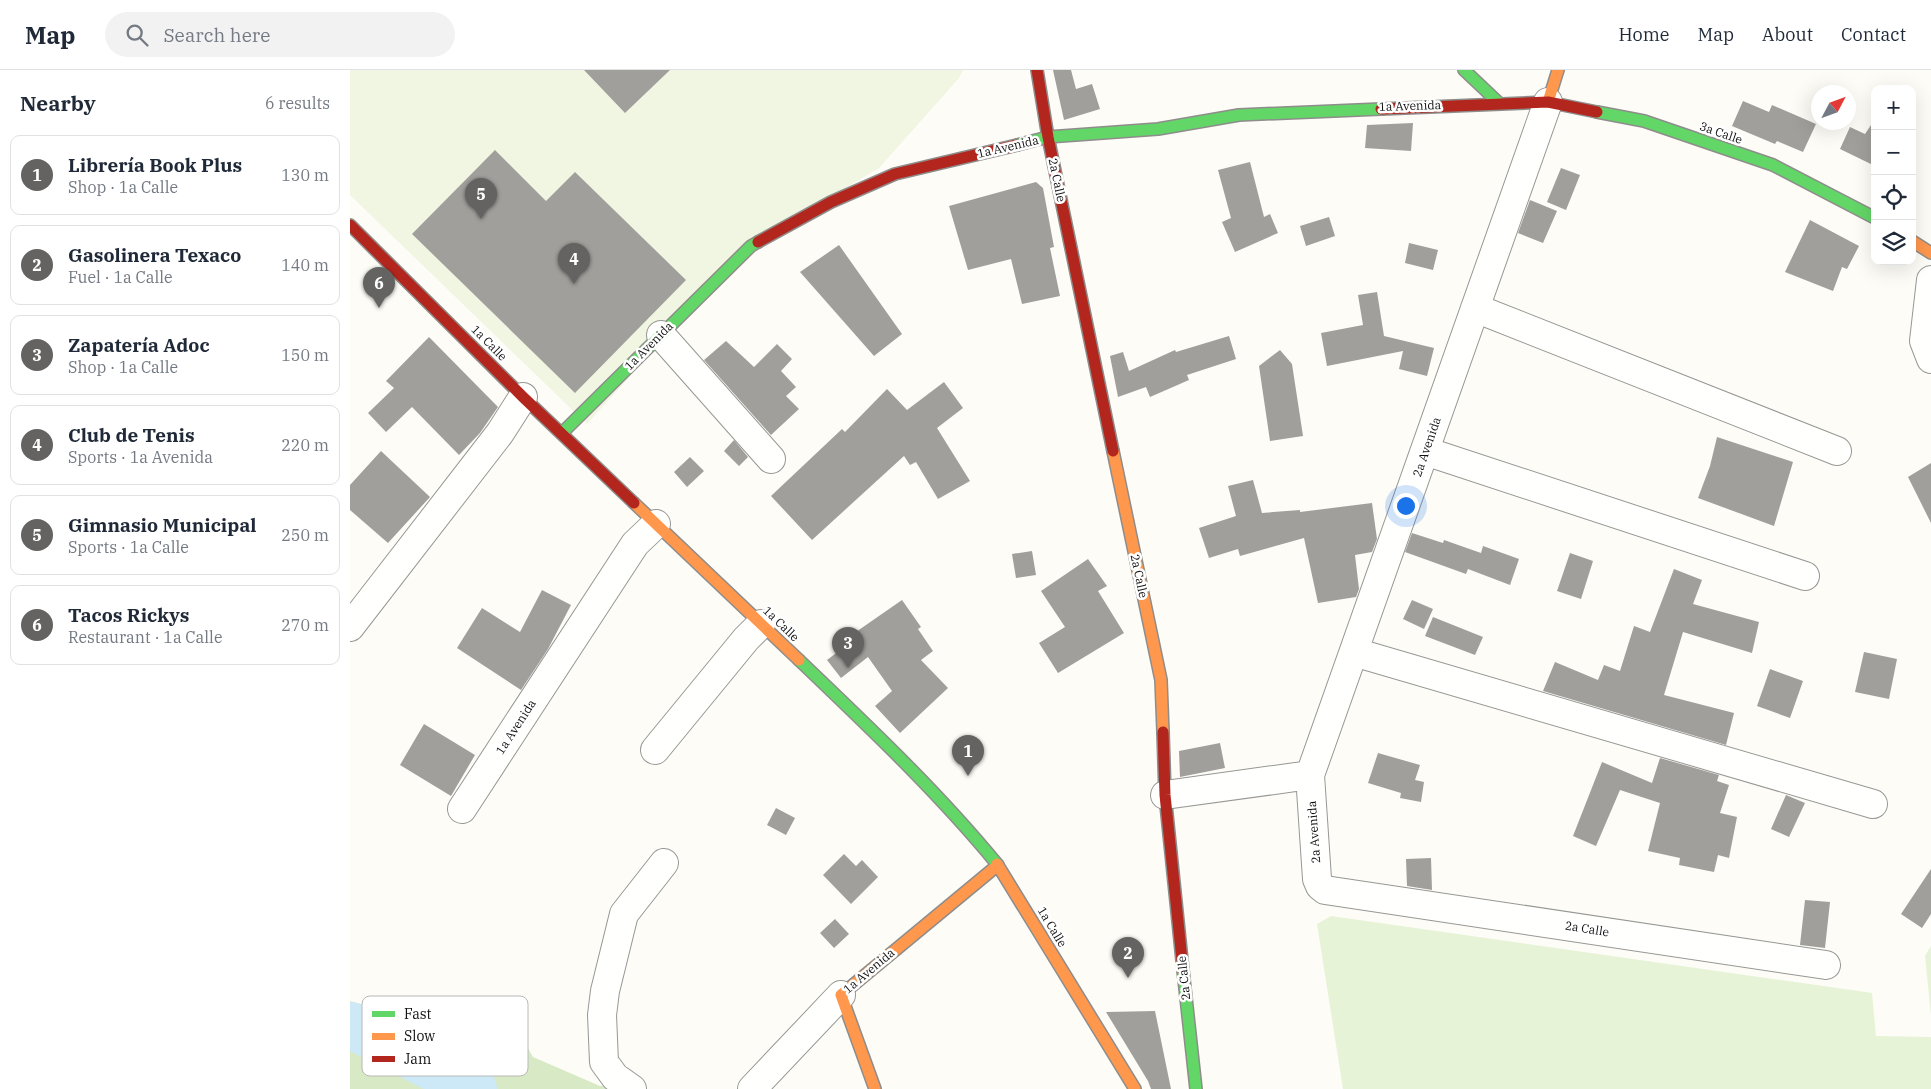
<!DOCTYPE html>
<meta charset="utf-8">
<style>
body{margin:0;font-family:"IBM Plex Serif",serif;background:#f2f2f3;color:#1f2937}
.controls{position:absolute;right:15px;top:15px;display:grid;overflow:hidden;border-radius:10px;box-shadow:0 5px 20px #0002}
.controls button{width:45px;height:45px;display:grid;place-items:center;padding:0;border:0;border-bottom:1px solid #e0e1e3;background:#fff;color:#1f2937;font:25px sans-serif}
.compass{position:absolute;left:1461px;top:15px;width:45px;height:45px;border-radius:50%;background:#fff;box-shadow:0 5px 20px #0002;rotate:49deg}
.you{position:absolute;left:1055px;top:435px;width:18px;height:18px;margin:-12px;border:4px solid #fff;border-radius:50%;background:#1a73e8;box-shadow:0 0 0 8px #1a73e833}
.badge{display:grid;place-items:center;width:32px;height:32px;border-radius:50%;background:#646362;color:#fff;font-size:16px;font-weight:700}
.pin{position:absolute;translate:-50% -41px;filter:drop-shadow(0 1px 2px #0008)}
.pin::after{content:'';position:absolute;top:26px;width:18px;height:15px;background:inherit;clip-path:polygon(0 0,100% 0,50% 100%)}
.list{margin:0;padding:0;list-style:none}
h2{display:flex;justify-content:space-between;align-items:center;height:65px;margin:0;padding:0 20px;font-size:21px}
h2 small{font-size:16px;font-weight:400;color:#747a83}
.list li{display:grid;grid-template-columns:32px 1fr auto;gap:15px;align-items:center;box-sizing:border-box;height:80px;margin:0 10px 10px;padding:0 10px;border:1px solid #e0e1e3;border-radius:10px}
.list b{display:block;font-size:19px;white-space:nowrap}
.list p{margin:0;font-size:16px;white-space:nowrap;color:#747a83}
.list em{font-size:16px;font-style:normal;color:#747a83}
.icon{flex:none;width:28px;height:28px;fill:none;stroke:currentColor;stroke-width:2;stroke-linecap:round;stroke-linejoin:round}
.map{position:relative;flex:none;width:1581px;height:1019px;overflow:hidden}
header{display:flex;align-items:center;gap:30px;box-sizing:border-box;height:70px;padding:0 25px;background:#fff;border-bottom:1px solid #e0e1e3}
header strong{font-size:24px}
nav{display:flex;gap:28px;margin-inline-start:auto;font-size:18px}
.search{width:350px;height:45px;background:#f2f2f3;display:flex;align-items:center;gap:12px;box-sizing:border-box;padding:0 18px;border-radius:28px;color:#747a83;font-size:19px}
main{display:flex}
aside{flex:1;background:#fff}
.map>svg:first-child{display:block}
.green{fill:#e7f3d7}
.forest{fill:#d8eac5}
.pitch{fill:#f0f6e1}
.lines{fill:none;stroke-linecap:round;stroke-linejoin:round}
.river{stroke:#cde8f7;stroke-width:46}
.building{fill:#a19f9c}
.street-casing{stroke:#979795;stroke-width:30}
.fast-casing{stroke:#8e8d8b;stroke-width:14}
.slow-casing{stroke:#8e8d8b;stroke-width:14}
.jam-casing{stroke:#8e8d8b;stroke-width:14}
.street{stroke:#fffffe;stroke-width:28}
.fast{stroke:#63d668;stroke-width:11}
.slow{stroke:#ff974d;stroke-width:11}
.jam{stroke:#b3261e;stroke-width:11}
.labels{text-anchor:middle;stroke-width:5;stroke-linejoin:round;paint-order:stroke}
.street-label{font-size:12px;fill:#111;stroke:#fff}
.key{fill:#fff;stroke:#b8b8b8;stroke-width:1}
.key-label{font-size:14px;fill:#111}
</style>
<header>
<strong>Map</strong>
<div class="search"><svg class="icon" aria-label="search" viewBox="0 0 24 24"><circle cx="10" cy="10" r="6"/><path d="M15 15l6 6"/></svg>Search here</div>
<nav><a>Home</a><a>Map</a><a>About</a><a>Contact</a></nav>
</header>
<main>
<aside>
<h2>Nearby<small>6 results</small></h2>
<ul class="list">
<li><span class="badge">1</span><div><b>Librería Book Plus</b><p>Shop · 1a Calle</p></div><em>130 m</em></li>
<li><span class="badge">2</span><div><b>Gasolinera Texaco</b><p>Fuel · 1a Calle</p></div><em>140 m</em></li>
<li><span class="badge">3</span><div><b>Zapatería Adoc</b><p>Shop · 1a Calle</p></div><em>150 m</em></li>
<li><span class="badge">4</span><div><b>Club de Tenis</b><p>Sports · 1a Avenida</p></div><em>220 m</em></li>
<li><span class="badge">5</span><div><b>Gimnasio Municipal</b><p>Sports · 1a Calle</p></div><em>250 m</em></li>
<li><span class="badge">6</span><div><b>Tacos Rickys</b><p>Restaurant · 1a Calle</p></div><em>270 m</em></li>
</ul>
</aside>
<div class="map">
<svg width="1581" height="1019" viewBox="0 0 1581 1019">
<rect width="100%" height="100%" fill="#fdfcf7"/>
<path class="green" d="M 981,846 L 1522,923 L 1526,966 L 1581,967 L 1581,1019 L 993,1019 L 967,854 Z
M 1581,876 L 1581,946 L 1575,886 Z"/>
<path class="forest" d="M 0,931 L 37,941 L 107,952 L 162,951 L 183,987 L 250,1016 L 283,1011 L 287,1019 L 0,1019 Z"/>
<path class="pitch" d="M 0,0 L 613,0 L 609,8 L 529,98 L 398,176 L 237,354 L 0,125 Z"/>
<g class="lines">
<path class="river" d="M 0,955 L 124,1019"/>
</g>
<path class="building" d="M 234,0 L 320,0 L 275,43 Z
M 703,0 L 721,0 L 726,19 L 742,14 L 750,39 L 714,50 Z
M 1393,31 L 1419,42 L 1422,35 L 1466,54 L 1453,82 L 1427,71 L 1425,74 L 1382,56 Z
M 1525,49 L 1525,96 L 1490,79 L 1500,57 L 1515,64 Z
M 1063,53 L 1061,81 L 1015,78 L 1017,55 Z
M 145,80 L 196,131 L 225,102 L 336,210 L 225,323 L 62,164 Z
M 900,92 L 914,147 L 920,144 L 928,163 L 885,182 L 872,152 L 881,148 L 868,100 Z
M 1211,98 L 1230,105 L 1216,140 L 1197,132 Z
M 686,112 L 693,118 L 704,177 L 700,178 L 710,226 L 672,234 L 661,189 L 618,200 L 599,136 Z
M 1180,130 L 1207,141 L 1193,173 L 1168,163 Z
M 979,147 L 985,166 L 956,176 L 950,156 Z
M 1460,150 L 1509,176 L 1497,199 L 1492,197 L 1483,221 L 1435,202 Z
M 1059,173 L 1088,180 L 1083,200 L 1055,193 Z
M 489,175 L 552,264 L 524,286 L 450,202 Z
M 1027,222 L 1034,266 L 1084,278 L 1077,306 L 1049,299 L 1053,281 L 977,296 L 971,263 L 1013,255 L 1008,225 Z
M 879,266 L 886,289 L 837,305 L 839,310 L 800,327 L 796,317 L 768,327 L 760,286 L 773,282 L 779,301 L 825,280 L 826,282 Z
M 79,267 L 148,337 L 130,363 L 109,385 L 62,337 L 36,362 L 18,343 L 44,318 L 36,311 Z
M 376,271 L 404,297 L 427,274 L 442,289 L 431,301 L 446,317 L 436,326 L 449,339 L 421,365 L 354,290 Z
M 930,280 L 942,294 L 953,366 L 920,371 L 909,296 Z
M 594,312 L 613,338 L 587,358 L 620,411 L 588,429 L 566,392 L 560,395 L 554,386 L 462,470 L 421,426 L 492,359 L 495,362 L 537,319 L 557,340 Z
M 1367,367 L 1443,392 L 1424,456 L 1348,428 L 1360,396 Z
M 384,370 L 398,387 L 389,396 L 374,381 Z
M 31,381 L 80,427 L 38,473 L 0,440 L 0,415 Z
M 340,387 L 354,401 L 337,417 L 324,402 Z
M 1581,393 L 1581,453 L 1558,407 Z
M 903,410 L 912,443 L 950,440 L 950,442 L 1022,433 L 1027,469 L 1022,482 L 1005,485 L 1009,519 L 1006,527 L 968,533 L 954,468 L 890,486 L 888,479 L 859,488 L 849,458 L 886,446 L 878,416 Z
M 1062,463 L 1093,473 L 1094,470 L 1131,483 L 1133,476 L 1169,489 L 1160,515 L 1118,499 L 1116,504 L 1055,482 Z
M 682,481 L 686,505 L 666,508 L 662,484 Z
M 1220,483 L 1243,491 L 1231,529 L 1207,521 Z
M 738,489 L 757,516 L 748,521 L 774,563 L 708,603 L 689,573 L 715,557 L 691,521 Z
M 1324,499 L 1352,510 L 1343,534 L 1409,552 L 1402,583 L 1333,562 L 1314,625 L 1384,643 L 1376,675 L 1193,621 L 1205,592 L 1248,610 L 1254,595 L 1270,601 L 1284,556 L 1300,562 Z
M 192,520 L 221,535 L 198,579 L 171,620 L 107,578 L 132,538 L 170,562 Z
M 552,530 L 571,557 L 568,559 L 583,581 L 571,590 L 598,618 L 550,663 L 525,636 L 542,621 L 518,587 L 491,608 L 477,590 L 506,568 L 503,564 Z
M 1062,530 L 1083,539 L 1074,559 L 1053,549 Z
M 1083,547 L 1133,567 L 1125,585 L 1075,566 Z
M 1514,582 L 1547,589 L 1539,629 L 1505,622 Z
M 1420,599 L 1453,611 L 1440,648 L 1407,636 Z
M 74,654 L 125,685 L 101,726 L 50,695 Z
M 870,673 L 875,698 L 830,707 L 829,681 Z
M 1028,683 L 1070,695 L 1065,710 L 1074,712 L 1071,732 L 1050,728 L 1051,723 L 1018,713 Z
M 1310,688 L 1369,705 L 1367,711 L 1379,715 L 1370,743 L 1387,747 L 1379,788 L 1368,785 L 1364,802 L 1329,795 L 1330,788 L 1298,781 L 1310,733 L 1270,720 L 1246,776 L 1223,766 L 1252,692 L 1302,713 Z
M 1436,725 L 1455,733 L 1439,767 L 1421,759 Z
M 426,738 L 445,748 L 436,765 L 417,755 Z
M 494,784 L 506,796 L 512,790 L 528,807 L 501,834 L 473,805 Z
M 1081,788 L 1082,820 L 1057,816 L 1056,789 Z
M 1581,799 L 1581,844 L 1572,858 L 1551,844 Z
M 1455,830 L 1480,832 L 1475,878 L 1450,875 Z
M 485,849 L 499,864 L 484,878 L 470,863 Z
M 805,941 L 821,1019 L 801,1019 L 798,1011 L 756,942 Z"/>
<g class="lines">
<defs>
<path id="street" d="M 1198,32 L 960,705 L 967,809 L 970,816 L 975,820 L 1476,895
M 1581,210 L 1574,271 L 1581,289
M 1125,238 L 1487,381
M 311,265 L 421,389
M 1075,381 L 1455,506
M 0,557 L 150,363 L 173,327
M 1004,582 L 1523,734
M 305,680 L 396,569 L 411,554
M 815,725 L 960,705
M 112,739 L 285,474 L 306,454
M 282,1019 L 265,1007 L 254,992 L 252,945 L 255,921 L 274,844 L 314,793
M 402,1019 L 491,925"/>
<path id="fast" d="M 1114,0 L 1149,33
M 1247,42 L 1294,51 L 1423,95 L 1525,148
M 667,75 L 698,67 L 808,59 L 889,45 L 1031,39
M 212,363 L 401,176 L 408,172
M 449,590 C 518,656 587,721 647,794
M 833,900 L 846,1019"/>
<path id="slow" d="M 1198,32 L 1208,0
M 1562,171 L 1581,183
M 763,381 L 811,610 L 813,662
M 284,433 L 449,590
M 647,794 L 785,1019
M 525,1019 L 491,925 L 648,795"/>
<path id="jam" d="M 687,0 L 698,67 L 763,381
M 1031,39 L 1198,32 L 1247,42
M 0,155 L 173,327 L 284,433
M 408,172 L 481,132 L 545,104 L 667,75
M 813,662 L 815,725 L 833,900"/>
</defs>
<use href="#street" class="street-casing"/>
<use href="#fast" class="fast-casing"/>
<use href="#slow" class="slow-casing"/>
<use href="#jam" class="jam-casing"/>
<use href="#street" class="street"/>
<use href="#fast" class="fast"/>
<use href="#slow" class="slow"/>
<use href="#jam" class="jam"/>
</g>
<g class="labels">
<g class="street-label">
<text transform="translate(1060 36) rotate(-2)" y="4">1a Avenida</text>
<text transform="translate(1371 63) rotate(19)" y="4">3a Calle</text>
<text transform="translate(658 77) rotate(-13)" y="4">1a Avenida</text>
<text transform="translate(707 110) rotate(78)" y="4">2a Calle</text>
<text transform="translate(139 273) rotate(45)" y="4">1a Calle</text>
<text transform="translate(299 276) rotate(-45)" y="4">1a Avenida</text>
<text transform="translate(1077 377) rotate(-71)" y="4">2a Avenida</text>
<text transform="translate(789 506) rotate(78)" y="4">2a Calle</text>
<text transform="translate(431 554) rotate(44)" y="4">1a Calle</text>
<text transform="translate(166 657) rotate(-57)" y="4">1a Avenida</text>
<text transform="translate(964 762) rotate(-94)" y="4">2a Avenida</text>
<text transform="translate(702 857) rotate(59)" y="4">1a Calle</text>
<text transform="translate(1237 859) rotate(9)" y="4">2a Calle</text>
<text transform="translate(519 901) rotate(-40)" y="4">1a Avenida</text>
<text transform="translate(834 908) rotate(-96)" y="4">2a Calle</text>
</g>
</g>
<rect x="12" y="926" width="166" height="80" rx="8" class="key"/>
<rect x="22" y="941" width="23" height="6" fill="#63d668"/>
<rect x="22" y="963" width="23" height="7" fill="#ff974d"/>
<rect x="22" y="986" width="23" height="6" fill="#b3261e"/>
<g class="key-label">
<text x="54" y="949">Fast</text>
<text x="54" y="971">Slow</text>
<text x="54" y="994">Jam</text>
</g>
</svg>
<div class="controls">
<button>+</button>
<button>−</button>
<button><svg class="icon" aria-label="locate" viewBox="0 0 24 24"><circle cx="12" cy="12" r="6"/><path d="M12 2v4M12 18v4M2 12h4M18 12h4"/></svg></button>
<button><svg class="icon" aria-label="layers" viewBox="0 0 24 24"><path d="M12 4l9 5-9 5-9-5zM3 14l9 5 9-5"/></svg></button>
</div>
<svg class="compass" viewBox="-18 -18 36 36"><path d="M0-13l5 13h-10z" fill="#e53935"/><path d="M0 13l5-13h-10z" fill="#747a83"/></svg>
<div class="you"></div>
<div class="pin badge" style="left:618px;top:706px">1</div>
<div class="pin badge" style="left:778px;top:908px">2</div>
<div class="pin badge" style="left:498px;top:598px">3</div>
<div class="pin badge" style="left:224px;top:214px">4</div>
<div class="pin badge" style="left:131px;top:149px">5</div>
<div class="pin badge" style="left:29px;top:238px">6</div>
</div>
</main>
